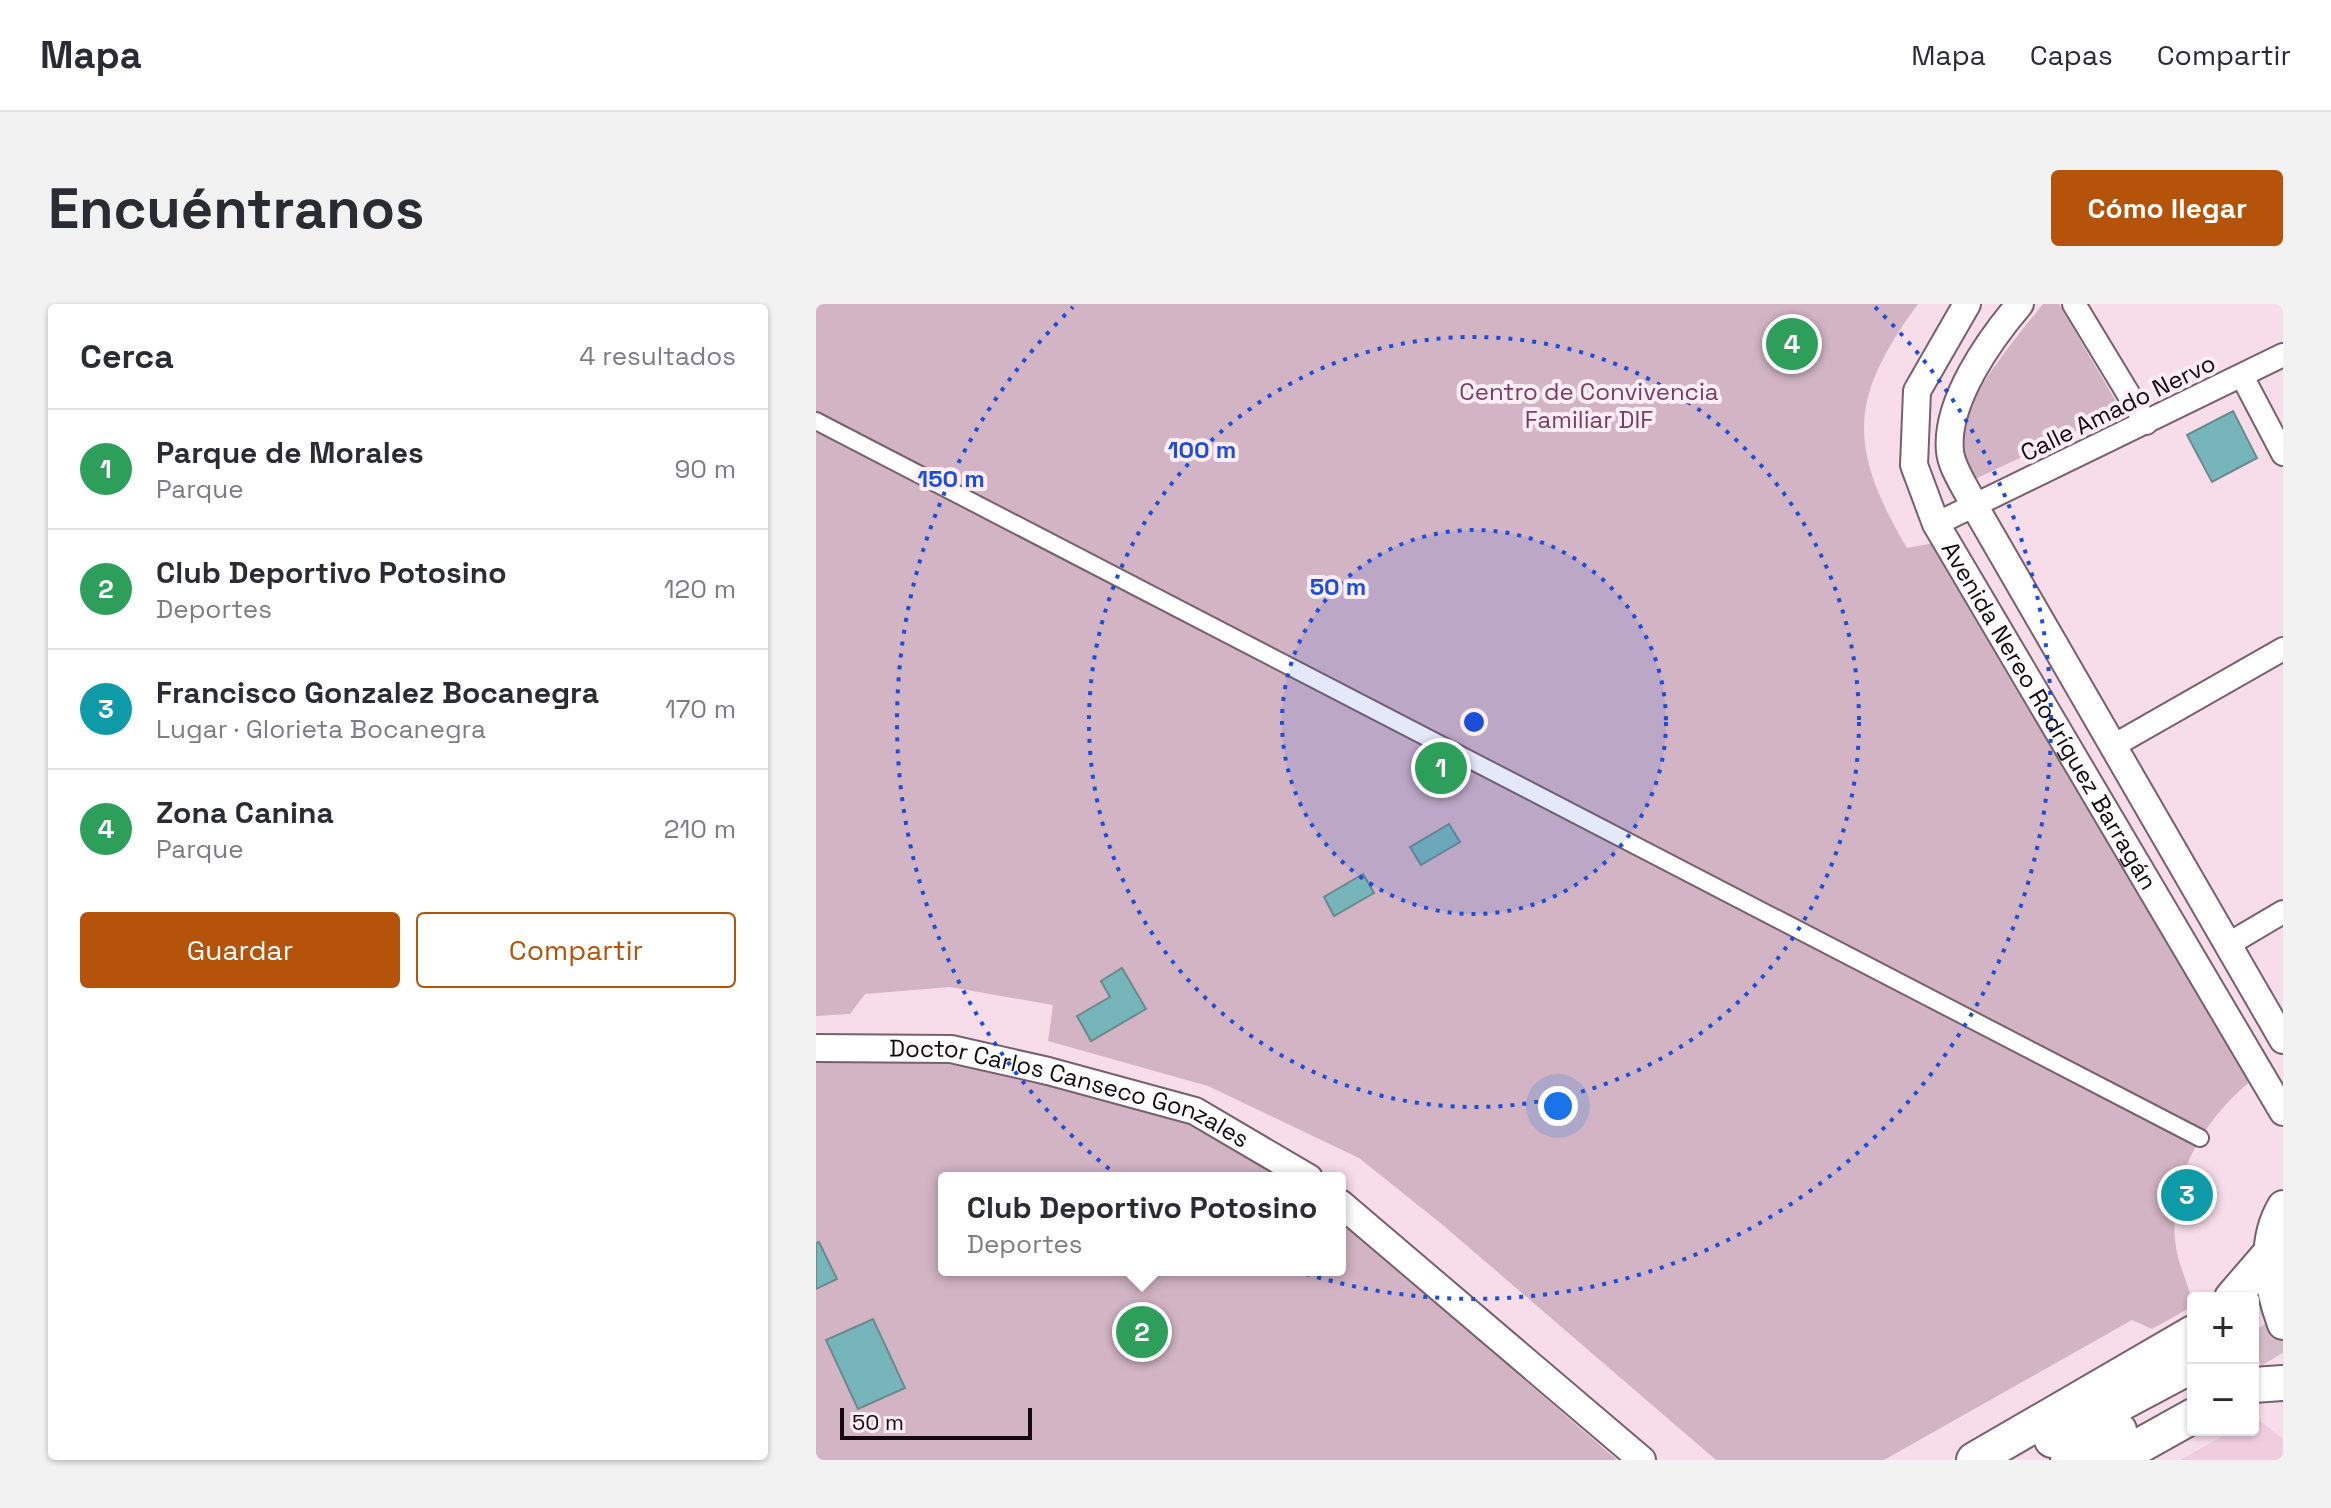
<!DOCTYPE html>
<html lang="es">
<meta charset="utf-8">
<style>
body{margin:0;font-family:"Space Grotesk",sans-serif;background:#f2f2f3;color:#2b2b33}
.controls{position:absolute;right:24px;bottom:24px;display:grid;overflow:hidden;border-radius:8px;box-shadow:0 2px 6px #0004}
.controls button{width:72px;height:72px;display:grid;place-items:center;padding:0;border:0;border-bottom:2px solid #e1e1e2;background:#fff;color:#2b2b33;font:40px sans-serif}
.scale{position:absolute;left:24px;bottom:20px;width:192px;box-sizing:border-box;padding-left:8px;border:4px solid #130a0f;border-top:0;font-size:22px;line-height:28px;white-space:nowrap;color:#130a0f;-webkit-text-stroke:6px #fdedf5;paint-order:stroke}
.you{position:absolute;left:742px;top:802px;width:28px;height:28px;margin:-20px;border:6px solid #fff;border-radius:50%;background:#1a73e8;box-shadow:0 0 0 12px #1a73e833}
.badge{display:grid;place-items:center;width:52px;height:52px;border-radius:50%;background:#b45309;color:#fff;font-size:26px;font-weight:700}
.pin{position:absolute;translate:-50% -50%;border:4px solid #fff;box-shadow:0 2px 8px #0006}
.popup{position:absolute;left:122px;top:868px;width:408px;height:104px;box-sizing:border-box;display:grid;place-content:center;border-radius:8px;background:#fff;filter:drop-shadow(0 2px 6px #0005);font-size:26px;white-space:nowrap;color:#7c7c81}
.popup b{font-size:30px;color:#2b2b33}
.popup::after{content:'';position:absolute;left:50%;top:100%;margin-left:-16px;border:16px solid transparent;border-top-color:#fff}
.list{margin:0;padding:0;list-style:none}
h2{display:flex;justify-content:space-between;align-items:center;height:104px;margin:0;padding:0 32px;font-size:34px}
h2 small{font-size:26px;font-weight:400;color:#7c7c81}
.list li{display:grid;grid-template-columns:52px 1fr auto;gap:24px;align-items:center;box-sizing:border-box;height:120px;padding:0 32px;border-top:2px solid #e1e1e2}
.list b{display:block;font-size:30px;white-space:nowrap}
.list p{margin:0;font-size:26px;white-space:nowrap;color:#7c7c81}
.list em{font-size:26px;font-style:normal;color:#7c7c81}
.actions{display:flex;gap:16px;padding:24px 32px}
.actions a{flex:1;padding:18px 0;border:2px solid #b45309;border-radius:8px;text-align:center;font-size:28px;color:#b45309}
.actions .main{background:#b45309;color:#fff}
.map{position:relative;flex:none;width:1467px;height:1156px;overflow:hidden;border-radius:8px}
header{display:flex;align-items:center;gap:48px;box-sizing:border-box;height:112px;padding:0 40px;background:#fff;border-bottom:2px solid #e1e1e2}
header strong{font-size:38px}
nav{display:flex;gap:44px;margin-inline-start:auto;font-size:28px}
.intro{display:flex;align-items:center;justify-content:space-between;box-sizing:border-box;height:192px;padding:0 48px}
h1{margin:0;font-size:56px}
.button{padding:20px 36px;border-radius:8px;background:#b45309;color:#fff;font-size:28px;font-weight:700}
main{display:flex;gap:48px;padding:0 48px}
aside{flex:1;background:#fff;border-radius:8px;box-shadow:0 2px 6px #0004}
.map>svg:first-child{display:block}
.built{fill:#efcddf}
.green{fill:#d2b4c4}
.building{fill:#76b6bb;stroke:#6b8a8d;stroke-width:2}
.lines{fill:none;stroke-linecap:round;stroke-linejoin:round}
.primary-tunnel{stroke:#d5bcc9;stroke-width:34;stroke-dasharray:34 17;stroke-linecap:butt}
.pedestrian-casing{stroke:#77606c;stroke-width:20}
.minor-casing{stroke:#77606c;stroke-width:26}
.tertiary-casing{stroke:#77606c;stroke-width:30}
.secondary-casing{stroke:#77606c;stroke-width:34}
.primary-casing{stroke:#77606c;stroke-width:38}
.pedestrian{stroke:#fff;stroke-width:16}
.minor{stroke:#fff;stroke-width:22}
.tertiary{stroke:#fff;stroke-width:26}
.secondary{stroke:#fff;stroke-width:30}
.primary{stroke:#fff;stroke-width:34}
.ring{fill:none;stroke:#1d4ed8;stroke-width:4;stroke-dasharray:4 8}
.labels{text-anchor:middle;stroke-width:8;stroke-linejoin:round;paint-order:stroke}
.park-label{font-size:24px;fill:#793d61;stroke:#fdedf5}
.street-label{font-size:24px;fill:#130a0f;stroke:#fdedf5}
.centre{fill:#1d4ed8;stroke:#fdedf5;stroke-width:4}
.ring-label{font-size:24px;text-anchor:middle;font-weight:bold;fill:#1d4ed8;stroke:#fdedf5;stroke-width:8;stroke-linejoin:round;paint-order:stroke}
</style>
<header>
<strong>Mapa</strong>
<nav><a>Mapa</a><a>Capas</a><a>Compartir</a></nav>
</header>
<div class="intro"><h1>Encuéntranos</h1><a class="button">Cómo llegar</a></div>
<main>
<aside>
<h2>Cerca<small>4 resultados</small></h2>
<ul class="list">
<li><span class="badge" style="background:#2e9e5b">1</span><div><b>Parque de Morales</b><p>Parque</p></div><em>90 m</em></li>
<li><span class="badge" style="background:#2e9e5b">2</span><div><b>Club Deportivo Potosino</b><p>Deportes</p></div><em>120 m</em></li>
<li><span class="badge" style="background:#0f9aa8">3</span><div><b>Francisco Gonzalez Bocanegra</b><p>Lugar · Glorieta Bocanegra</p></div><em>170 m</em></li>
<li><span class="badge" style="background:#2e9e5b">4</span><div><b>Zona Canina</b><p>Parque</p></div><em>210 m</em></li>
</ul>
<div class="actions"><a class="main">Guardar</a><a>Compartir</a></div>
</aside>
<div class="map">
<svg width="1467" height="1156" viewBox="0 0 1467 1156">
<rect width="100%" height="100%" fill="#f7dcea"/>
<path class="built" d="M 1440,1114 L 1467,1135 L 1467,1156 L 1364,1156 L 1418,1126 L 1437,1126 Z"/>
<path class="green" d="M 0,0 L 1102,0 C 1032,95 1032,144 1091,244 L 1118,239 L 1436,776 C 1385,817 1348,882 1361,949 C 1365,967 1374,984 1377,1002 L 1336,1025 L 1316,1016 L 1068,1156 L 900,1156 L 628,922 L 543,854 L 392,782 L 232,737 L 237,701 L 134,683 L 49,690 L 34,710 L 0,712 Z
M 1227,0 L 1243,0 L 1305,106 L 1155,177 C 1151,164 1142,146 1144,134 C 1148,95 1202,31 1227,0 Z
M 0,756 L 120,758 L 222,776 L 333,803 L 409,832 L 469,874 L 128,874 L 128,966 L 524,966 L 524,916 L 801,1156 L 0,1156 Z"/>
<path class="building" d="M 1417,107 L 1441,154 L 1396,178 L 1371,131 Z
M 633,520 L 644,538 L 605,561 L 594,543 Z
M 547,570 L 558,589 L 518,612 L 508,593 Z
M 306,664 L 330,705 L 275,737 L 261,712 L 294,693 L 285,677 Z
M 3,938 L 21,975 L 0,985 L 0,939 Z
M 57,1015 L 89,1084 L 42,1105 L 10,1036 Z"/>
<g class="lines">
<path class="primary-tunnel" d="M 1437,1047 L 1467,1029"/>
<defs>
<path id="pedestrian" d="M 0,117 L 1384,834"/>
<path id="minor" d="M 1258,0 L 1330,119
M 1426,72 L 1467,150
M 1120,220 L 1467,51
M 1297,442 L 1467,345
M 1411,641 L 1467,608"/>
<g id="tertiary">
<path id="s1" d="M 1151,0 L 1101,87 L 1098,161 L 1120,220 L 1467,808"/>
<path d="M 1204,0 C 1174,35 1129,98 1134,147 C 1135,164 1152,187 1159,203 L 1467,736"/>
<path id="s2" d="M 0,744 L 135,745 L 232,767 L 379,807 L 493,874"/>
<path d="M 524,899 L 826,1156"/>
</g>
<path id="secondary" d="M 1467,902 C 1445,939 1453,982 1467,1020"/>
<path id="primary" d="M 1416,994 L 1453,951
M 1437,1081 L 1467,1079
M 1236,1136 L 1377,1061
M 1158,1156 L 1377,1029
M 1252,1156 L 1303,1126
M 1298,1156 L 1377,1112"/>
</defs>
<use href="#pedestrian" class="pedestrian-casing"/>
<use href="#minor" class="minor-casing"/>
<use href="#tertiary" class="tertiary-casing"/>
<use href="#secondary" class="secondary-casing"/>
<use href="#primary" class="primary-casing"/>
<use href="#pedestrian" class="pedestrian"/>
<use href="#minor" class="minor"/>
<use href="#tertiary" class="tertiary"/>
<use href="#secondary" class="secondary"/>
<use href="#primary" class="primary"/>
</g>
<circle cx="658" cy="418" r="192" fill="#1d4ed8" fill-opacity=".12"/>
<g class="ring">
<circle cx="658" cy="418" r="192"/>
<circle cx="658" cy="418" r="385"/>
<path d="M1059 3A577 577 0 1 1 257 3"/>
</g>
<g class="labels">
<g class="park-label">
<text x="773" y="96">Centro de Convivencia<tspan x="773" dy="28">Familiar DIF</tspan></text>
</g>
<g class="street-label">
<text transform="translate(1302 104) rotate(-26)" y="8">Calle Amado Nervo</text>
<text dy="8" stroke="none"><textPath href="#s1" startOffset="460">Avenida Nereo Rodríguez Barragán</textPath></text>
<text dy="8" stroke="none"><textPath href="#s2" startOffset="260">Doctor Carlos Canseco Gonzales</textPath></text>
</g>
</g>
<circle cx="658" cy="418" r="12" class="centre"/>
<g class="ring-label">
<text x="386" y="154">100 m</text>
<text x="135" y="183">150 m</text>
<text x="522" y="291">50 m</text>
</g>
</svg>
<div class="controls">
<button>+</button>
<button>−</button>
</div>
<div class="scale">50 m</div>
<div class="you"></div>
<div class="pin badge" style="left:625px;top:464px;background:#2e9e5b">1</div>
<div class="pin badge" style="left:326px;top:1028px;background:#2e9e5b">2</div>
<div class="popup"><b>Club Deportivo Potosino</b>Deportes</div>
<div class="pin badge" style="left:1371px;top:891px;background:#0f9aa8">3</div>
<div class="pin badge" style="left:976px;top:40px;background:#2e9e5b">4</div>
</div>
</main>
